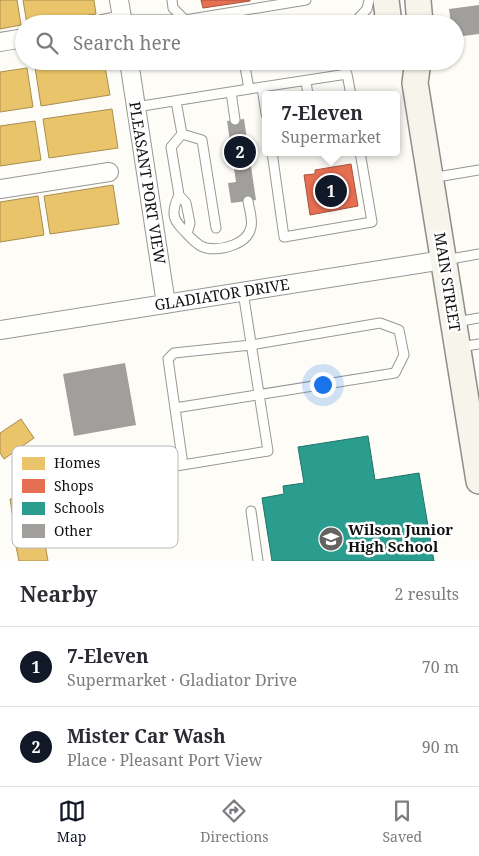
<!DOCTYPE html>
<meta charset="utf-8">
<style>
body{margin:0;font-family:"Noto Serif",serif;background:#f2f2f3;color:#2b2b33}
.you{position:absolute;left:322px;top:384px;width:18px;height:18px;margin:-12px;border:4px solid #fff;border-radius:50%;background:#1a73e8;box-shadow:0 0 0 8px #1a73e833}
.badge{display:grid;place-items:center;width:32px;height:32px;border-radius:50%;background:#111827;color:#fff;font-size:16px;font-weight:700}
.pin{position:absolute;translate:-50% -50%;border:2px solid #fff;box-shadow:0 1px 5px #0006}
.popup{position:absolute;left:262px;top:91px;width:138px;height:65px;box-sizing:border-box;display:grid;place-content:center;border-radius:5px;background:#fff;filter:drop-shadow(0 1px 4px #0005);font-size:16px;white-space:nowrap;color:#7c7c81}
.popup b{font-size:19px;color:#2b2b33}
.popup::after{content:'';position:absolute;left:50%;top:100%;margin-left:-10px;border:10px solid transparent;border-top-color:#fff}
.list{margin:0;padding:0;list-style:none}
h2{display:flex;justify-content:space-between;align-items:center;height:65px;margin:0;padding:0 20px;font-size:21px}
h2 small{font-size:16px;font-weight:400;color:#7c7c81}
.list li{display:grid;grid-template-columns:32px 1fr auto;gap:15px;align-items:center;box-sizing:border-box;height:80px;padding:0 20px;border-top:1px solid #e1e1e2}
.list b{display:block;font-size:19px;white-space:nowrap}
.list p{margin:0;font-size:16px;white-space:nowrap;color:#7c7c81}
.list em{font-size:16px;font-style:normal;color:#7c7c81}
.icon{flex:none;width:28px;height:28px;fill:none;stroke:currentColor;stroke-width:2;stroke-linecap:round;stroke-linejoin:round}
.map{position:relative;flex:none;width:479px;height:561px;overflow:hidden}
.search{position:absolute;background:#fff;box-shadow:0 1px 4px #0004;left:15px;right:15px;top:15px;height:55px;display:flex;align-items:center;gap:12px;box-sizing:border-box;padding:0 18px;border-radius:28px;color:#7c7c81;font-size:19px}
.sheet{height:225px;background:#fff}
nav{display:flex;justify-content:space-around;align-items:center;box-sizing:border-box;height:70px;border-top:1px solid #e1e1e2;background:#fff;font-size:14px;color:#7c7c81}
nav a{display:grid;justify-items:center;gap:2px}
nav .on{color:#111827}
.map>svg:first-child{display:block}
.homes{fill:#e9c46a;stroke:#a88e4f}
.shops{fill:#e76f51;stroke:#a7533e}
.schools{fill:#2a9d8f;stroke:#227369}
.building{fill:#a19f9c}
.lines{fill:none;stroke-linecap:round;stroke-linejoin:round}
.lane-casing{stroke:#979795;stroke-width:11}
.street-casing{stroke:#979795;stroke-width:20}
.secondary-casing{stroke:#8e8d8b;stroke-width:28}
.lane{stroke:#fffffe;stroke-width:9}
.street{stroke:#fffffe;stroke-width:18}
.secondary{stroke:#f6f4eb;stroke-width:25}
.labels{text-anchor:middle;stroke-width:5;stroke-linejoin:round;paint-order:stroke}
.street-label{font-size:15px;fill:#111;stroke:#fff}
.poi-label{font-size:15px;font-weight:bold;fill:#111;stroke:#fff;text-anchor:start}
.key{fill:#fff;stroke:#b8b8b8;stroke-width:1}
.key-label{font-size:14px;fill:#111}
</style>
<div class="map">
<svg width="479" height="561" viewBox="0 0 479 561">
<rect width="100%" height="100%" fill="#fdfcf7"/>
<path class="homes" d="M 0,0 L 17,0 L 21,25 L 0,29 Z
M 23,0 L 94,0 L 96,14 L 27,24 Z
M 74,61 L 104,61 L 110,95 L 41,106 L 35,67 Z
M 27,68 L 33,107 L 0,112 L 0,72 Z
M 112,109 L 118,148 L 49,158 L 43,119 Z
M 35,121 L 41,160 L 0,166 L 0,126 Z
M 113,185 L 119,224 L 50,234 L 44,196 Z
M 38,196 L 44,235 L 0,242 L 0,202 Z
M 21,419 L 34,438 L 4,459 L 0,453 L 0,433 Z
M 43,487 L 46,514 L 13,519 L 10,499 L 22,497 L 21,490 Z
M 42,527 L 48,561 L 19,561 L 13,532 Z"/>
<path class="shops" d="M 201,0 L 250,0 L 250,1 L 203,8 Z
M 351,164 L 358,206 L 310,215 L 304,175 L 315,174 L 315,170 Z"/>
<path class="schools" d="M 368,436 L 375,480 L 419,473 L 434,561 L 272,561 L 262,498 L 284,494 L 283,486 L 304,483 L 298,447 Z"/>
<path class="building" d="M 479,5 L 479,34 L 455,37 L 455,24 L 451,24 L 449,9 Z
M 244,119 L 256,200 L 231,203 L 228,183 L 236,182 L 227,121 Z
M 125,363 L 136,425 L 74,436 L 63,374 Z"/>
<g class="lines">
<defs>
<path id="lane" d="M 172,0 L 173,8 L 185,20 L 306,0
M 122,20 L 185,20
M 353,24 L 367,9 L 369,0
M 244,61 L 249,89 L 347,74 L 351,95
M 306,81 L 308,95
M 262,87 L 266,114
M 231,92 L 235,120
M 176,101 L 182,134
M 136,107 L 249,89
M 182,134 L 202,140 L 216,228
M 182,134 L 171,147 L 179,195 L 186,203 L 190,223 L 187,234
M 272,152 L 284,237 L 372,222 L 360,152
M 431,178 L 479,170
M 179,195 C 168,218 176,222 191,238 C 194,241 201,247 206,248 C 222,251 248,244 251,227 C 253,220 249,208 248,201
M 445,260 L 479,254
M 456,322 L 479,318
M 460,347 L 479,344
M 175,408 L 395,373 L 404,355 L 399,330 L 380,323 L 251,345 L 174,353 L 168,359 L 183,465
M 93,485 L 137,479 L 158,469 L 268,451 L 243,292
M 251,511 L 258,561"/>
<path id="street" d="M 119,0 L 123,24
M 102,24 L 122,20
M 0,42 L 24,38
M 129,61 L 166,304
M 0,189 L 109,172
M 0,330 L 443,260"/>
<path id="secondary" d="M 386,0 L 389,24
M 418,0 L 420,24
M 418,61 L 415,83 L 479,481"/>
</defs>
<use href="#lane" class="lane-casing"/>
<use href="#street" class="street-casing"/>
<use href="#secondary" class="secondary-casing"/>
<use href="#lane" class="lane"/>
<use href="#street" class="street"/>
<use href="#secondary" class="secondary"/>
</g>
<defs>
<symbol id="school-disc" viewBox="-11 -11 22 22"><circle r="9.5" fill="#646362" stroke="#fff"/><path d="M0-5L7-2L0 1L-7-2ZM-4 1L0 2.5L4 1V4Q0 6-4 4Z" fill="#fff"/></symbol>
</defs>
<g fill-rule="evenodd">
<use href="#school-disc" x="317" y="525" width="28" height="28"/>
</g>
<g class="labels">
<g class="street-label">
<text transform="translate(147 183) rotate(81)" y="5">PLEASANT PORT VIEW</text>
<text transform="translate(447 282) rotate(81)" y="5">MAIN STREET</text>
<text transform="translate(222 295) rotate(-9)" y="5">GLADIATOR DRIVE</text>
</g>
<g class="poi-label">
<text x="348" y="535">Wilson Junior<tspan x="348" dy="17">High School</tspan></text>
</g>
</g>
<rect x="12" y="446" width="166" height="102" rx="8" class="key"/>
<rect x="22" y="457" width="23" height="13" fill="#e9c46a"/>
<rect x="22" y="479" width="23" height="14" fill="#e76f51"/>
<rect x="22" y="502" width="23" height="13" fill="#2a9d8f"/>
<rect x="22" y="524" width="23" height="14" fill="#a19f9c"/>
<g class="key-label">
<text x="54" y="468">Homes</text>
<text x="54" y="491">Shops</text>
<text x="54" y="513">Schools</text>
<text x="54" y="536">Other</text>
</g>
</svg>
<div class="you"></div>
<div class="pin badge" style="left:331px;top:191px">1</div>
<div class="popup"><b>7-Eleven</b>Supermarket</div>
<div class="pin badge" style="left:240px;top:152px">2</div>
<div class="search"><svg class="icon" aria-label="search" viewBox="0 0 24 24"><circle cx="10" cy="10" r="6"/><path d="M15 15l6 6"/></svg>Search here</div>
</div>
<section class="sheet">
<h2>Nearby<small>2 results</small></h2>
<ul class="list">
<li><span class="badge">1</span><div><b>7-Eleven</b><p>Supermarket · Gladiator Drive</p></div><em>70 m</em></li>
<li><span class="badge">2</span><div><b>Mister Car Wash</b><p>Place · Pleasant Port View</p></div><em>90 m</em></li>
</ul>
</section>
<nav>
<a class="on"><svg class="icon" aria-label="map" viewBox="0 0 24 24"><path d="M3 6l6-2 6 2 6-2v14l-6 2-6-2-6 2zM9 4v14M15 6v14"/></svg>Map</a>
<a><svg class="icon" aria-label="directions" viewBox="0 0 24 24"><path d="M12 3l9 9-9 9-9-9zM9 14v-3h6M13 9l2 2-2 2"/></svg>Directions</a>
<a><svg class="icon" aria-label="saved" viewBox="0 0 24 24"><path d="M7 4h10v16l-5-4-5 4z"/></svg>Saved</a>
</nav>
